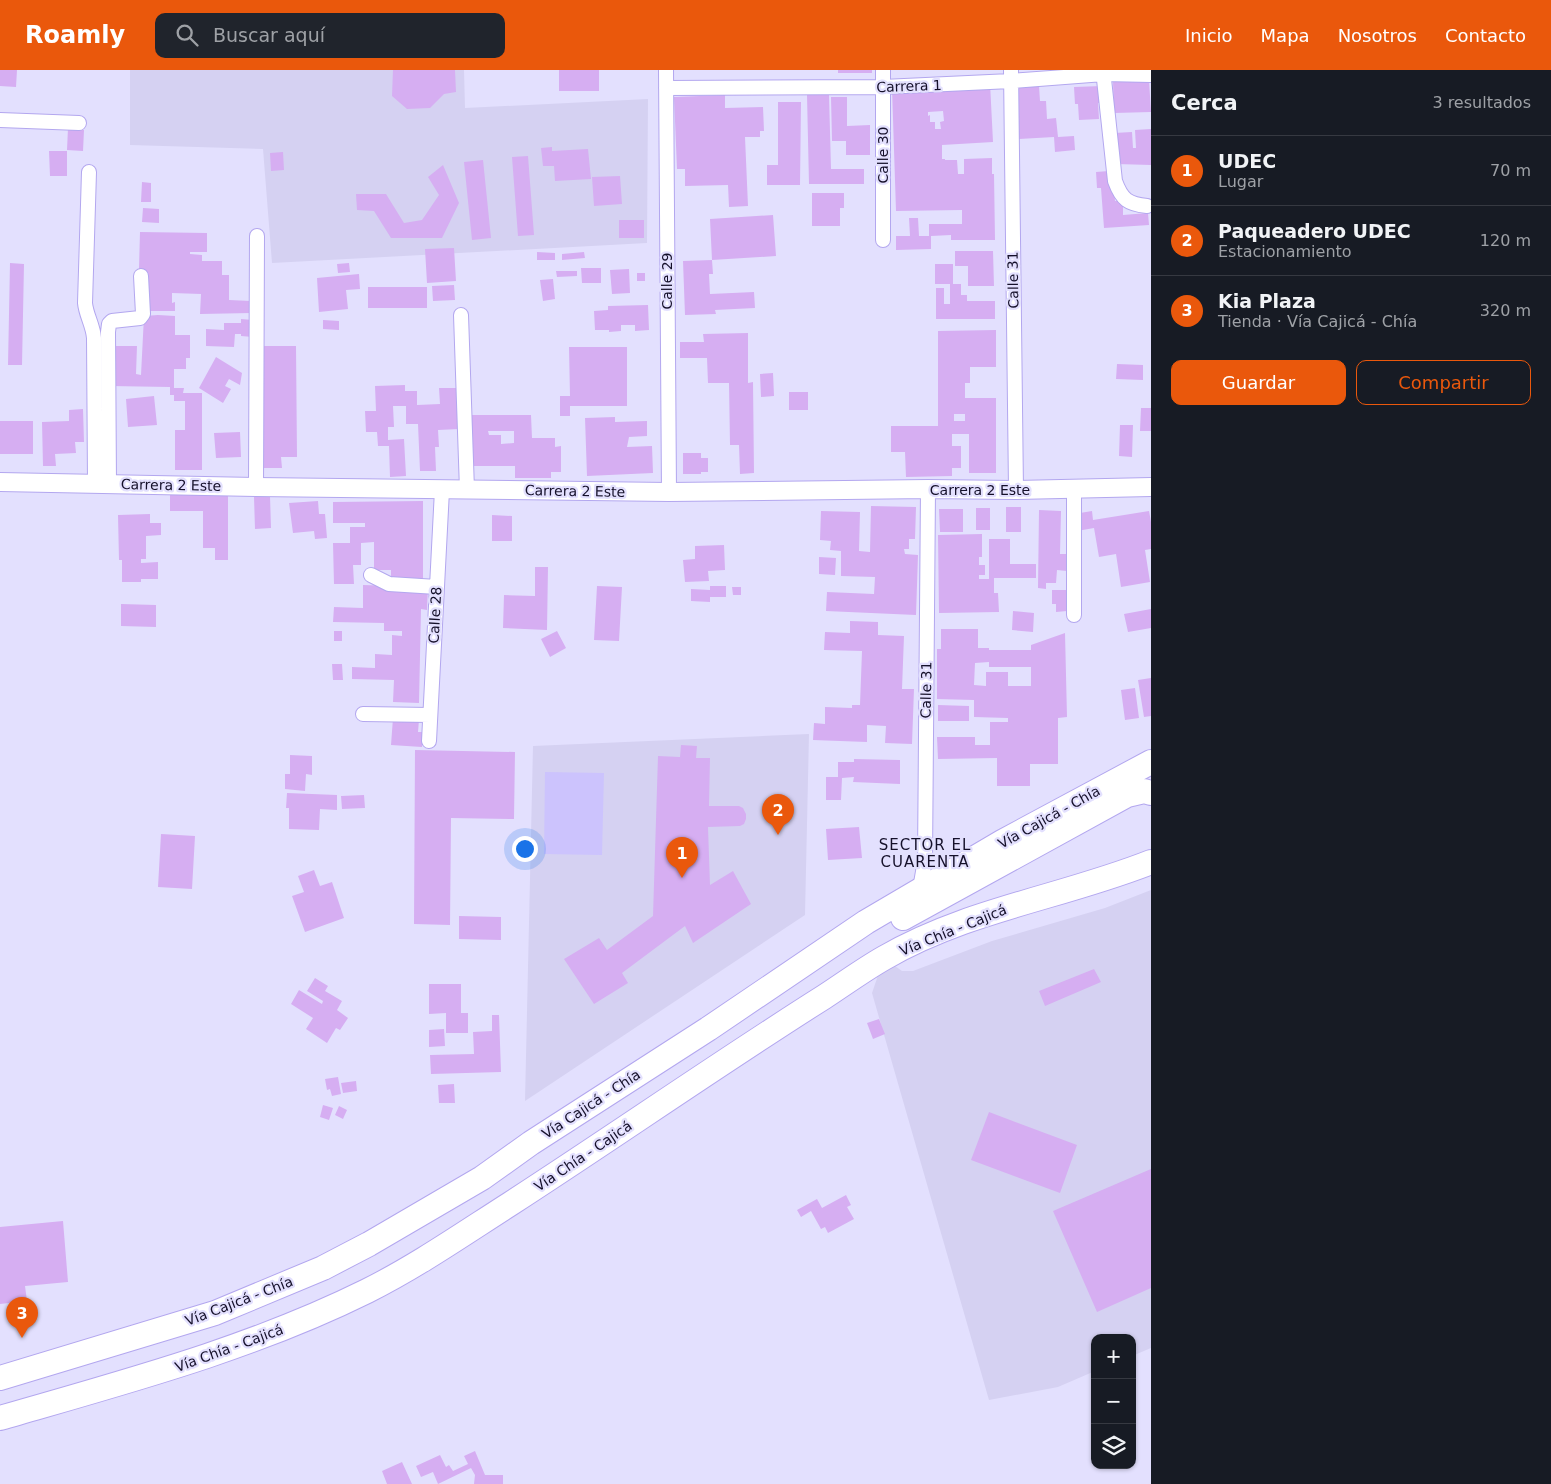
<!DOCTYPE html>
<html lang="es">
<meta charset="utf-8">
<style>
body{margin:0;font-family:"DejaVu Sans",sans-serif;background:#20242c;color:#f1f3f6}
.controls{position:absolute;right:15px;bottom:15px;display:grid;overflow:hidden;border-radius:10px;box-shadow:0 1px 4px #0004}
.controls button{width:45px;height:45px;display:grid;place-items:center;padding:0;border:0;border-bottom:1px solid #363941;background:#171b24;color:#f1f3f6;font:25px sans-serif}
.you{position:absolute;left:524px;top:778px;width:18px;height:18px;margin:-12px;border:4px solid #fff;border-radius:50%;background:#1a73e8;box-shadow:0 0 0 8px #1a73e833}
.badge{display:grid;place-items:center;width:32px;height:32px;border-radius:50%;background:#ea580c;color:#fff;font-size:16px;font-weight:700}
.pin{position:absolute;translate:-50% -41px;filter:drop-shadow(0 1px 2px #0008)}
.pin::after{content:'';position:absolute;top:26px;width:18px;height:15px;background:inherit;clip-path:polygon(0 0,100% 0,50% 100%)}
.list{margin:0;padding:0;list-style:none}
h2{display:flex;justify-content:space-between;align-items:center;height:65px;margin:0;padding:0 20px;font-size:21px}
h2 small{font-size:16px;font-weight:400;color:#9ea1a6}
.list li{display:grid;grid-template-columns:32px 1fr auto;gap:15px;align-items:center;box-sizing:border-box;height:70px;padding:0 20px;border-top:1px solid #363941}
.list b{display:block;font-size:19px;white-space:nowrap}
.list p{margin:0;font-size:16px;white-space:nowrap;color:#9ea1a6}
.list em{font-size:16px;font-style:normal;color:#9ea1a6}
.actions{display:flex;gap:10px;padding:15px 20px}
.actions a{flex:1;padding:11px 0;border:1px solid #ea580c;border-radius:10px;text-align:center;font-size:18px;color:#ea580c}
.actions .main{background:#ea580c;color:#fff}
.icon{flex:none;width:28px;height:28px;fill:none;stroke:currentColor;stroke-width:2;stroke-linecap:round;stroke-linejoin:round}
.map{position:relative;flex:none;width:1151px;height:1414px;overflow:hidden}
header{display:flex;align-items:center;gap:30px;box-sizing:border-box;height:70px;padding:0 25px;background:#ea580c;color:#fff}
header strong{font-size:24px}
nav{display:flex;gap:28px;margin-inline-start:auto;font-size:18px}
.search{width:350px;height:45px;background:#20242c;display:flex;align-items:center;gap:12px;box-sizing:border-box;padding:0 18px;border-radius:10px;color:#9ea1a6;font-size:19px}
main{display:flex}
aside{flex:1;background:#171b24}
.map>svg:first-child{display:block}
.built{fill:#d5d1f2}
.green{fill:#ccc3fd}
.building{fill:#d6aef2;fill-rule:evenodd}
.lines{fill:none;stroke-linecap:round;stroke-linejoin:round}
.minor-casing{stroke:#b3a7ef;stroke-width:16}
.tertiary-casing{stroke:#b3a7ef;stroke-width:20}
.trunk-casing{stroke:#b3a7ef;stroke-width:26}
.minor{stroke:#fff;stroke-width:14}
.tertiary{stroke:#fff;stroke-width:18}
.trunk{stroke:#fff;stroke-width:24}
.labels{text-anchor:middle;stroke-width:4.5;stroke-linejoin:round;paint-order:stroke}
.street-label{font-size:14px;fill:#15102a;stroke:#e3e0fe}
.neighbourhood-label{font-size:15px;letter-spacing:1px;fill:#15102a;stroke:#e3e0fe}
</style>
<header>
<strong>Roamly</strong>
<div class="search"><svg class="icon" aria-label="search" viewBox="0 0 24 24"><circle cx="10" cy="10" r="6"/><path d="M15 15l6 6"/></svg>Buscar aquí</div>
<nav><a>Inicio</a><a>Mapa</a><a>Nosotros</a><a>Contacto</a></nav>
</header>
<main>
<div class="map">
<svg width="1151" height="1414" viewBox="0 0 1151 1414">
<rect width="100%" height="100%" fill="#e3e0fe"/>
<path class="built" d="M 130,0 L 464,0 L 465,38 L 648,29 L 647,173 L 272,193 L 263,79 L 130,75 Z
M 809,664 L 805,845 L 525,1031 L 533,676 Z
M 1151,820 L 1151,1278 L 1132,1286 L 1132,1268 L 1095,1268 L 1095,1301 L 1058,1317 L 989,1330 L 872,923 L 884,888 L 902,901 L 913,901 L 992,871 L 1105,838 Z"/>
<path class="green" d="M 545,702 L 604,703 L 602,785 L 544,784 Z"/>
<path class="building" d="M 0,0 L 17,0 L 16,17 L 0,16 Z
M 393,0 L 455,0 L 456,22 L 444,24 L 430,38 L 407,39 L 392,26 Z
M 559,0 L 599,0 L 599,21 L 559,21 Z
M 838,0 L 872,0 L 872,3 L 838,3 Z
M 1149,10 L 1151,42 L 1114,43 L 1113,11 Z
M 990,13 L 993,72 L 942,75 L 942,89 L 945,89 L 945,90 L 957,90 L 958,104 L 964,104 L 964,89 L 992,88 L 992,104 L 994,104 L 995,170 L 951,170 L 951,165 L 931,166 L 931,179 L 896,180 L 896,166 L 910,166 L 909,148 L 918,148 L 919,166 L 929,166 L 929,154 L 962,154 L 962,140 L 896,141 L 892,18 ZM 943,41 L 944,51 L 940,52 L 941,59 L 935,59 L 935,52 L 930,52 L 930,45 L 928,46 L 928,42 Z
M 1039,16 L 1040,31 L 1046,31 L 1047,49 L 1056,48 L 1058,67 L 1074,66 L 1075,80 L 1055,82 L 1054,67 L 1019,69 L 1015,17 Z
M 1102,16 L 1103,33 L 1098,33 L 1099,49 L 1079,50 L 1078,34 L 1075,34 L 1074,17 Z
M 829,24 L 831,99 L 864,99 L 864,114 L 809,114 L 807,25 Z
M 725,25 L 725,38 L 763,37 L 764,61 L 760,61 L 760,67 L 745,67 L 748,136 L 729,137 L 728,115 L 685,116 L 685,99 L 677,99 L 674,27 Z
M 831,27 L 847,27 L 847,56 L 870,55 L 870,85 L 846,85 L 846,71 L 832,71 Z
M 778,32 L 801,32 L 800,115 L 767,115 L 767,95 L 778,95 Z
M 68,58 L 84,60 L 83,81 L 67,80 Z
M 1151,59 L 1151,95 L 1116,94 L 1114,63 L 1132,62 L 1133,78 L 1136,78 L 1135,60 Z
M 552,77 L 552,81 L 588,79 L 591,109 L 555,111 L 554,96 L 543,96 L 541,78 Z
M 49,81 L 67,81 L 67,106 L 50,106 Z
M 283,82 L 284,100 L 271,101 L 270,83 Z
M 528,86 L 534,165 L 518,166 L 512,87 Z
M 483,90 L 491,168 L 472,170 L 464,92 Z
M 443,95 L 459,133 L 442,168 L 391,168 L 374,141 L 357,140 L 356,124 L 386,124 L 404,153 L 422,150 L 439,125 L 428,107 Z
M 1109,101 L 1110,117 L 1114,117 L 1115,131 L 1123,130 L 1123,145 L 1148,143 L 1149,155 L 1104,158 L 1101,118 L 1097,118 L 1096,102 Z
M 620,106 L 622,134 L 594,136 L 592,107 Z
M 142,112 L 151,113 L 151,132 L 141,132 Z
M 812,123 L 844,123 L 844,138 L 840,138 L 840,156 L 812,156 Z
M 143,138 L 159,139 L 159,153 L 142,152 Z
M 773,145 L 776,186 L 712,190 L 713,204 L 709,204 L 710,224 L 754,222 L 755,238 L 715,240 L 716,244 L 685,245 L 683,191 L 712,190 L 710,149 Z
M 619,150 L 644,150 L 644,168 L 619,168 Z
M 140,162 L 207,163 L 207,182 L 190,182 L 190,184 L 202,185 L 202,191 L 222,191 L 222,205 L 229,205 L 229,230 L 251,231 L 251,243 L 200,244 L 201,224 L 172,223 L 172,233 L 175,232 L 175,241 L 146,241 L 143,223 L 143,199 L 139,199 Z
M 454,178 L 456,211 L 427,213 L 425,179 Z
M 955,181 L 993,181 L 994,216 L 968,216 L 968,196 L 955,196 Z
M 537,182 L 555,183 L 555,190 L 537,190 Z
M 584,182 L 585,188 L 562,190 L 562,184 Z
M 10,193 L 24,194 L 22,295 L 8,295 Z
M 349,193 L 350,202 L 338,203 L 337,194 Z
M 935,194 L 953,194 L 953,214 L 961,214 L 961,225 L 967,225 L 967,231 L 995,231 L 995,249 L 936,249 L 936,218 L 944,218 L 944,234 L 950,234 L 950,214 L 935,214 Z
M 581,198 L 601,198 L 601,213 L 582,213 Z
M 629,199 L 630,223 L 612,224 L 610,200 Z
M 556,201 L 577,201 L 577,206 L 557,207 Z
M 637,203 L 645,203 L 645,211 L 637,211 Z
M 359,204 L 360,219 L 346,220 L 348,239 L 319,242 L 317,208 Z
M 553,209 L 555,229 L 543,231 L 540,210 Z
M 454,215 L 455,230 L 433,231 L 432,216 Z
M 368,217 L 427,217 L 427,238 L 368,238 Z
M 648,235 L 649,260 L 635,261 L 635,255 L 621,255 L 621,261 L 609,262 L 609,260 L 595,260 L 594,241 L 608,240 L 608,236 Z
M 158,245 L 175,246 L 175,265 L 190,265 L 190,288 L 186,288 L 186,299 L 174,299 L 174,318 L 184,318 L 183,323 L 202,323 L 202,400 L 175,400 L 175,360 L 185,360 L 185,331 L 174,331 L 174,325 L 170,325 L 170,317 L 110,316 L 110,276 L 137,276 L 136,304 L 141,305 L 144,246 Z
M 241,249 L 253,250 L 253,267 L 241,266 L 241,264 L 235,264 L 234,277 L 206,276 L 206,259 L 224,260 L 224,253 L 241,253 Z
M 323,250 L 339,251 L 339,260 L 323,259 Z
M 996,260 L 996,297 L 970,297 L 970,313 L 965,313 L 965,328 L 996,328 L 996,403 L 969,403 L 969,364 L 952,364 L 952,376 L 961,376 L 961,398 L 952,398 L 952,406 L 906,407 L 905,382 L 891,382 L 891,356 L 938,356 L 938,261 ZM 954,344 L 965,344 L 965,351 L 954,351 Z
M 748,263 L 748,313 L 753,312 L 754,403 L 740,404 L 739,375 L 730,375 L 729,313 L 708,313 L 707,288 L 680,288 L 680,272 L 704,272 L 703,264 Z
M 261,276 L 296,276 L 297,387 L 281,387 L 282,398 L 263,398 Z
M 569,277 L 627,277 L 627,336 L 570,336 L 570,346 L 560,346 L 560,326 L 570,326 Z
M 216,287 L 242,303 L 240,315 L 229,309 L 225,316 L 231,319 L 223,333 L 199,318 Z
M 1117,294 L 1143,295 L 1143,310 L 1116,309 Z
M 773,303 L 774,326 L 761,327 L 760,304 Z
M 405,315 L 405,321 L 417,321 L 417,335 L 440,334 L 439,318 L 457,318 L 459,359 L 438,360 L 439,377 L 435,377 L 436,401 L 420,401 L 418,354 L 406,354 L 406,336 L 393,336 L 394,357 L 388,357 L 388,370 L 404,369 L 406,406 L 390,407 L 389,376 L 378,376 L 377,362 L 366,362 L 365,341 L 376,341 L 375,316 Z
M 789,322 L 808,322 L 808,340 L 789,340 Z
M 154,326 L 157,355 L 128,357 L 126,329 Z
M 1141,338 L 1151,338 L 1151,361 L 1140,361 Z
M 83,339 L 84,372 L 75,372 L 76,383 L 55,384 L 56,396 L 43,396 L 42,352 L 69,351 L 69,340 Z
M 470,345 L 531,345 L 532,368 L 555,368 L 555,377 L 561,376 L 561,402 L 551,402 L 551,408 L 515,408 L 515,396 L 471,396 ZM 488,361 L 514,361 L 514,373 L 501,374 L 501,365 L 489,365 Z
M 615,347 L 615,352 L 647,351 L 647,366 L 629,367 L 627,377 L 652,376 L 653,403 L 587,406 L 585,348 Z
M 0,351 L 33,351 L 33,384 L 0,384 Z
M 1120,355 L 1133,355 L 1132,387 L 1119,386 Z
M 240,362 L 241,387 L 216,388 L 214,363 Z
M 683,383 L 701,383 L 701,388 L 708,388 L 708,402 L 701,402 L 701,404 L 683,404 Z
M 170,425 L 228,425 L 228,490 L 215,490 L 215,478 L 203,478 L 203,441 L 170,441 Z
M 270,426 L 271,458 L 255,459 L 254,427 Z
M 318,431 L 319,444 L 325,444 L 327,468 L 315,469 L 314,461 L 293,463 L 289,433 Z
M 423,431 L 423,511 L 391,511 L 391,500 L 374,500 L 374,472 L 361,473 L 361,495 L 353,495 L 354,514 L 334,514 L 333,473 L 350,473 L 350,457 L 365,457 L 365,453 L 333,453 L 333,432 Z
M 871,436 L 916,437 L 915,469 L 909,469 L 909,479 L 904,479 L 905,484 L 918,485 L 916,545 L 826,541 L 827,522 L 874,524 L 875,507 L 841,506 L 841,481 L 830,480 L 831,471 L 820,470 L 821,441 L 860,442 L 859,481 L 870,482 Z
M 1006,437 L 1021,437 L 1021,462 L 1006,462 Z
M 976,438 L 990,438 L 990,460 L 976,460 Z
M 939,439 L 963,439 L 963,462 L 940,462 Z
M 1039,440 L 1061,441 L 1060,484 L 1067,484 L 1067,501 L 1057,500 L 1056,513 L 1046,513 L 1046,519 L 1038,518 Z
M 1092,441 L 1093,450 L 1149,441 L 1151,452 L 1151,479 L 1145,480 L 1150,512 L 1121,517 L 1116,484 L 1099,487 L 1094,458 L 1077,461 L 1074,444 Z
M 150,444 L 150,453 L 161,453 L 161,465 L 146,466 L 146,489 L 141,489 L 141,493 L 158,492 L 158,509 L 141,509 L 141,512 L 122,512 L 122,490 L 119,490 L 118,445 Z
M 492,445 L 512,446 L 512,471 L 492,471 Z
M 982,464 L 982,487 L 979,487 L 979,495 L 985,495 L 985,505 L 979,505 L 979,509 L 989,509 L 989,469 L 1010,469 L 1010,494 L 1036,494 L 1036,508 L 994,508 L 994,523 L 998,523 L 999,542 L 939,543 L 938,465 Z
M 724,475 L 725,500 L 708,501 L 709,511 L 685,512 L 683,490 L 695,489 L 695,476 Z
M 819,487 L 836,488 L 835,505 L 819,504 Z
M 535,497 L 548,497 L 547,560 L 503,558 L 504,525 L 535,526 Z
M 363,515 L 428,517 L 427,540 L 421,539 L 419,633 L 393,632 L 394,610 L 352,609 L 352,597 L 375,598 L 375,584 L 392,585 L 392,565 L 402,566 L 402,561 L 384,561 L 384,553 L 333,552 L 334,537 L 363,538 Z
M 597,516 L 622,517 L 619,571 L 594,570 Z
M 710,516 L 726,516 L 726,527 L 710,527 L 710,532 L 691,531 L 691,519 L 710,520 Z
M 732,517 L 741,517 L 741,525 L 733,525 Z
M 1052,520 L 1067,520 L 1067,541 L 1056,542 L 1056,534 L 1052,534 Z
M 121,534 L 156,535 L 156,557 L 121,556 Z
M 1151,539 L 1151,558 L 1128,562 L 1124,544 Z
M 1013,541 L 1034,543 L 1033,562 L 1012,560 Z
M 850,551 L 878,552 L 878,565 L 904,566 L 902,619 L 914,619 L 912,674 L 885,673 L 886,656 L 867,655 L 867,672 L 813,670 L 814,653 L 825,654 L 825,637 L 852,638 L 852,635 L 860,635 L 862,581 L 824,580 L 825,562 L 850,563 Z
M 941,559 L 978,559 L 978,578 L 989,578 L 989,580 L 1031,580 L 1031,575 L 1065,563 L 1067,647 L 1058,648 L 1058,694 L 1030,694 L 1030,716 L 997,716 L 997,688 L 938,689 L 937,667 L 975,667 L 975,675 L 990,675 L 990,652 L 1008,652 L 1008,648 L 974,647 L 974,630 L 937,629 L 937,579 L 941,579 ZM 989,592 L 989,597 L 1031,597 L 1031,616 L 1008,616 L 1008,602 L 986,602 L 986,616 L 974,615 L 975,593 Z
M 334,561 L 342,561 L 342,571 L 334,571 Z
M 557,561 L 566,578 L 550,587 L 541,569 Z
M 332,594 L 342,594 L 343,610 L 333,610 Z
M 1151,608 L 1151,646 L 1144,647 L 1138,610 Z
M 1135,618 L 1139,648 L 1125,650 L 1121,620 Z
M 938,635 L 969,636 L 969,651 L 938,651 Z
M 393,648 L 419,650 L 418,662 L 423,662 L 422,677 L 391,675 Z
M 681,675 L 697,676 L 696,688 L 710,688 L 709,736 L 739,736 L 743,738 L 746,744 L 746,749 L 744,754 L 740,756 L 708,757 L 710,815 L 733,801 L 751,834 L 693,873 L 685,856 L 622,903 L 628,913 L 594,934 L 564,889 L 599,868 L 607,880 L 653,846 L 658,686 L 680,687 Z
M 415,680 L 515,682 L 514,749 L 451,748 L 450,855 L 414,854 Z
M 290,685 L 312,686 L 312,705 L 306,704 L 305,721 L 285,719 L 285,704 L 290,704 Z
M 854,689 L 900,690 L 900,714 L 853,712 L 854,707 L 842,708 L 841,730 L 826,730 L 826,707 L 838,707 L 838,692 L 854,692 Z
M 287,723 L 337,725 L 337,740 L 320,739 L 319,760 L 289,759 L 289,738 L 286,738 Z
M 364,725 L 365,738 L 342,739 L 341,726 Z
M 859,757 L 862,788 L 828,790 L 826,759 Z
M 161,764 L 195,766 L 192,819 L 158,817 Z
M 314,800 L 320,816 L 332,812 L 344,848 L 305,862 L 292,826 L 304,822 L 298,806 Z
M 459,846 L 501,847 L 501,870 L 459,869 Z
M 1094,899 L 1101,912 L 1045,936 L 1039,921 Z
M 315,908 L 328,916 L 325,921 L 342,931 L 337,940 L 348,948 L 340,960 L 336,958 L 327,973 L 306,959 L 313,948 L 291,934 L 299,920 L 322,934 L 323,931 L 307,921 Z
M 429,914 L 461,914 L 461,943 L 468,943 L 468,963 L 446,963 L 446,943 L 429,944 Z
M 492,945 L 499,945 L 501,1002 L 431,1004 L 430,985 L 474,984 L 473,962 L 492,961 Z
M 879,949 L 885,964 L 873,969 L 867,953 Z
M 444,959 L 445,976 L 429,977 L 429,960 Z
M 338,1007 L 341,1024 L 332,1026 L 330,1019 L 327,1020 L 325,1009 Z
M 356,1011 L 357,1021 L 343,1023 L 341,1013 Z
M 454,1014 L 455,1033 L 439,1033 L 438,1015 Z
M 323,1035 L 333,1038 L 329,1050 L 320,1047 Z
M 339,1036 L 347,1040 L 343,1049 L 335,1045 Z
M 989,1042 L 1077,1075 L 1060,1123 L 971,1090 Z
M 1151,1099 L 1151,1218 L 1097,1242 L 1053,1141 Z
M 846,1125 L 851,1135 L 847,1137 L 854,1149 L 828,1163 L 825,1157 L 821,1159 L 811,1141 L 801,1147 L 797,1140 L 817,1129 L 822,1138 Z
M 63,1151 L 68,1212 L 25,1216 L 27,1231 L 0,1234 L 0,1157 Z
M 475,1381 L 485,1405 L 503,1405 L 503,1414 L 474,1414 L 475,1405 L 471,1398 L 438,1414 L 433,1402 L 421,1407 L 416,1396 L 440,1385 L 446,1397 L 449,1395 L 453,1401 L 468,1394 L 464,1386 Z
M 402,1392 L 412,1414 L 387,1414 L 382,1401 Z"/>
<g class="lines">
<defs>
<path id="minor" d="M 666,0 L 669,422
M 883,0 L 883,170
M 1011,0 L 1016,420
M 1103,0 L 1115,111 C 1122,130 1128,134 1147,136
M 666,18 L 883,17 L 1011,11 L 1104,4 L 1151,5
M 0,50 L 79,53
M 89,102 L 85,233 C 86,245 93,255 94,268 L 95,413
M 461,245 L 467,420
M 109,414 L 108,262 L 109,254 L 112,251 L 140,248 L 143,244 L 141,206
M 256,417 L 257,166
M 1074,419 L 1074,545
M 371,505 L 389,514 L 437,517
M 363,644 L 430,645
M 429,671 L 442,420
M 920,819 L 925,790 L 928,419"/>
<path id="tertiary" d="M 0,412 L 256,417 L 669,422 L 928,419 L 1016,420 L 1151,417"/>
<path id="trunk" d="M 903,848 L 1127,725 L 1144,721 L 1151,723
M 0,1308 L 215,1243 L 323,1198 L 369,1174 L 482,1108 L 531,1073 L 708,959 L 866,852 L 1002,772 L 1151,692
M 0,1348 C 124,1312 250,1279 367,1221 C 417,1196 463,1164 510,1134 C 615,1066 718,994 824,927 C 844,914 863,900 884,888 C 966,840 1063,827 1151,792"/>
</defs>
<use href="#minor" class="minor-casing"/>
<use href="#tertiary" class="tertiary-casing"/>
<use href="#trunk" class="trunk-casing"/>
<use href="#minor" class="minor"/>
<use href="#tertiary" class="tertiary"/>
<use href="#trunk" class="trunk"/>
</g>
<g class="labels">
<g class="street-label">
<text transform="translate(909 16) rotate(-2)" y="5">Carrera 1</text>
<text transform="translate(883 85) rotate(-90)" y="5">Calle 30</text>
<text transform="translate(1013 210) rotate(-91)" y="5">Calle 31</text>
<text transform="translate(667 211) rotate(-90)" y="5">Calle 29</text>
<text transform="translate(171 415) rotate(1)" y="5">Carrera 2 Este</text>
<text x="980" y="425">Carrera 2 Este</text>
<text transform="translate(575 421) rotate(1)" y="5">Carrera 2 Este</text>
<text transform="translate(435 545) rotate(-87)" y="5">Calle 28</text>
<text transform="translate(926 620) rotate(-89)" y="5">Calle 31</text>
<text transform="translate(1049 747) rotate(-29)" y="5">Vía Cajicá - Chía</text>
<text transform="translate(953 860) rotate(-22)" y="5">Vía Chía - Cajicá</text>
<text transform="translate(591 1034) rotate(-33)" y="5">Vía Cajicá - Chía</text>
<text transform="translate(583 1086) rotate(-34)" y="5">Vía Chía - Cajicá</text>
<text transform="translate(239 1231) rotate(-21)" y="5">Vía Cajicá - Chía</text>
<text transform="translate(229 1278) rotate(-20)" y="5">Vía Chía - Cajicá</text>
</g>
<g class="neighbourhood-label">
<text x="925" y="780">SECTOR EL<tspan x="925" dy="17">CUARENTA</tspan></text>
</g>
</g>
</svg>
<div class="controls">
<button>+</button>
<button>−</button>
<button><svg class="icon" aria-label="layers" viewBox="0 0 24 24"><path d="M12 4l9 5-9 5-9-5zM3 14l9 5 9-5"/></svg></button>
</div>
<div class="you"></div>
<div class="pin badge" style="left:682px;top:808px">1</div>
<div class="pin badge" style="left:778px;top:765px">2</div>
<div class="pin badge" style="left:22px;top:1268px">3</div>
</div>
<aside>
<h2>Cerca<small>3 resultados</small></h2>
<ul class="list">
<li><span class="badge">1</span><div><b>UDEC</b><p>Lugar</p></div><em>70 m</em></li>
<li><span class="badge">2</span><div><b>Paqueadero UDEC</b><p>Estacionamiento</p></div><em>120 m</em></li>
<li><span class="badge">3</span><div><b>Kia Plaza</b><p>Tienda · Vía Cajicá - Chía</p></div><em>320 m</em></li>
</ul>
<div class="actions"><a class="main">Guardar</a><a>Compartir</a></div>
</aside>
</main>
